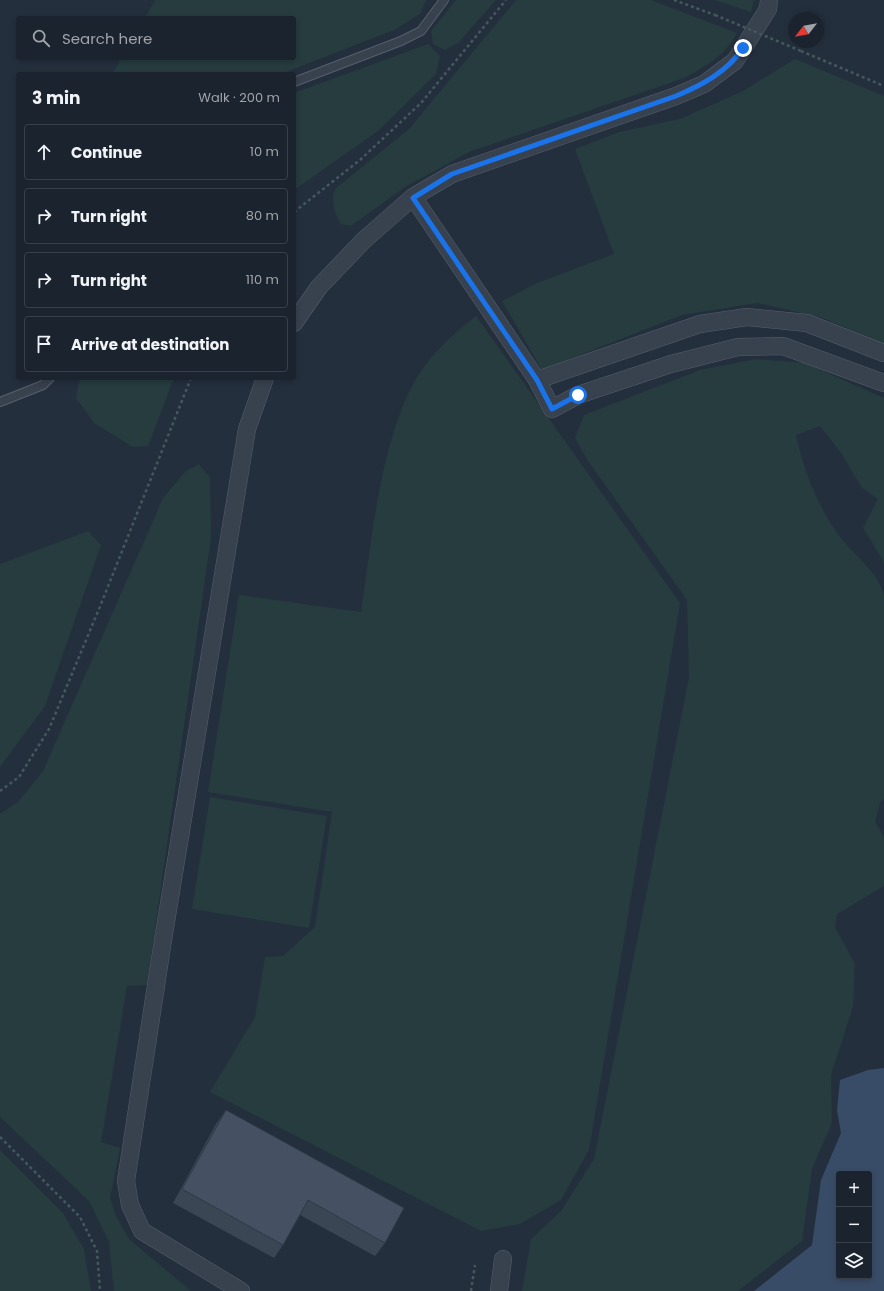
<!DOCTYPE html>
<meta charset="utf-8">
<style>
body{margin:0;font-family:Poppins,sans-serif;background:#282f3a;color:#f1f3f6}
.controls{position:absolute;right:12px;bottom:12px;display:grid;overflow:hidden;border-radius:4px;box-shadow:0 2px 6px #0003}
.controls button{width:36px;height:36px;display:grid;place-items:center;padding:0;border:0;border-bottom:1px solid #39404a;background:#1b232e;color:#f1f3f6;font:20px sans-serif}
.compass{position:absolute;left:788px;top:12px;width:36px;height:36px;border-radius:50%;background:#1b232e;box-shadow:0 2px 6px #0003;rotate:239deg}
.stop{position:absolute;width:12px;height:12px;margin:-9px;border:3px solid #1a73e8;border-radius:50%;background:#fff}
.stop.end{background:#1a73e8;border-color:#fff;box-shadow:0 1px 4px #0008}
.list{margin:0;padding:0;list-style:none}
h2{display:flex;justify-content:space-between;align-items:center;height:52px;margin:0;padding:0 16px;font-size:17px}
h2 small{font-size:13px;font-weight:400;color:#a0a4aa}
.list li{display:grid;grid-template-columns:26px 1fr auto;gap:12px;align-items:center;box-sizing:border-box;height:56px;margin:0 8px 8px;padding:0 8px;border:1px solid #39404a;border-radius:4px}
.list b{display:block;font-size:15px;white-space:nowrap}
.list em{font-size:13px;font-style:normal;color:#a0a4aa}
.icon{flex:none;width:22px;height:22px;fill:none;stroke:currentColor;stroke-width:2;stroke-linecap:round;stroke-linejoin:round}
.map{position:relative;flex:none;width:884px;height:1291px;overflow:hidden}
.search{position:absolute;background:#1b232e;box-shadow:0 2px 6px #0003;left:16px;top:16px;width:280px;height:44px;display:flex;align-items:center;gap:10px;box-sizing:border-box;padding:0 14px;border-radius:4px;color:#a0a4aa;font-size:15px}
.panel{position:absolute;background:#1b232e;box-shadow:0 2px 6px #0003;left:16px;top:72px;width:280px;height:308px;border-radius:4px}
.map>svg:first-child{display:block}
.green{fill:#263c3f}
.water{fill:#394c67;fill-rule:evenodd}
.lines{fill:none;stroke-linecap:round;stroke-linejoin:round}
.service-casing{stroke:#565f6c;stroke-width:10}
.minor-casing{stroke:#565f6c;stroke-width:18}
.path{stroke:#44595c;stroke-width:2.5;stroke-dasharray:3 3;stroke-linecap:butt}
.service{stroke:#38414e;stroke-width:8}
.minor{stroke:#38414e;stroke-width:17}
.path-bridge{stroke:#44595c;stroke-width:2.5;stroke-dasharray:3 3;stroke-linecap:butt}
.wall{fill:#3b4654}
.building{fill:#455162;stroke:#303945}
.route{stroke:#1a73e8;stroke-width:5}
</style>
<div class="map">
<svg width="884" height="1291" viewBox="0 0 884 1291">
<rect width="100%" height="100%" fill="#242f3e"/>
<path class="green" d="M 155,0 L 426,0 L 420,14 L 394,30 L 281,74 L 112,74 L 122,58 L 294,58 L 294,18 L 145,18 Z
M 456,0 L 496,0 L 458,43 L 445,50 L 433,44 L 431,31 Z
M 516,0 L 651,0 L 737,33 C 726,55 705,67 684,78 L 469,152 L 405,187 L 351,226 L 341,224 C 334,213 330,200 336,188 L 409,129 Z
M 715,0 L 754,0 L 751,12 Z
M 428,44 L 440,56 L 436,74 L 378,131 L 294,190 L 294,93 Z
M 795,59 L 884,96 L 884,343 L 820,317 L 757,303 L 682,315 L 542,370 L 502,301 L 537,283 L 614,254 L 575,149 L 619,132 L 680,119 L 741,92 Z
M 476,316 L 680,603 L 589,1150 L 561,1200 L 520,1224 L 481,1231 L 210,1092 L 255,1017 L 265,957 L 283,956 L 315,927 L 332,812 L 208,792 L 239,595 L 361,612 C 372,539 380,441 417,377 C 432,353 454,333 476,316 Z
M 756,359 L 805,363 L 884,398 L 884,562 L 863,528 L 878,499 L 862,488 L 841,453 L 820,426 L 796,435 C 804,471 818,508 841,538 C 853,554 881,575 884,596 L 884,799 L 880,802 L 875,822 L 884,837 L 884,886 L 837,914 L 835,927 L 855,964 L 853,1007 L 831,1075 L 832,1123 L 812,1169 L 802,1241 L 738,1291 L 522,1291 L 531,1239 L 561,1211 L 594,1159 L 689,677 L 687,600 L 588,461 L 575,438 L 584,415 L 700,370 Z
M 80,378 L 174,378 L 148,446 L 133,447 L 94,423 L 76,398 Z
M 199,464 L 210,478 L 211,538 L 147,985 L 127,986 L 101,1142 L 120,1148 L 110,1198 L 116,1216 L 129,1239 L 191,1291 L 114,1291 L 109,1242 L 89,1201 L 0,1117 L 0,814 L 18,802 L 43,771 L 163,498 L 185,472 Z
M 88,531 L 101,545 L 45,706 L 0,767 L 0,564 Z
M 210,797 L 327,816 L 309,928 L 192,909 Z
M 0,1150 L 63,1213 L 84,1249 L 91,1291 L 0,1291 Z"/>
<path class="water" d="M 884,1068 L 884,1291 L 754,1291 L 812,1245 L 821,1180 L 841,1133 L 837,1110 L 840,1080 L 868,1070 ZM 839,1174 L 869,1174 L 869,1276 L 839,1276 Z"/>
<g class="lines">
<defs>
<path id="service" d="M 294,82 L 401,41 L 421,31 L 444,0
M 0,402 L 43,385 L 50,378"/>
<path id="minor" d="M 413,197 L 537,380 L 700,324 L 747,317 L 807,323 L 884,353
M 294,323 L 319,287 L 364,240 L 413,197 L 452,174 L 676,96 L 704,84 L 735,61 L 768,9 L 769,0
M 537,380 L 552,409 L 578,395 L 671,364 L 738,347 L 783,346 L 884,383
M 241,1291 L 142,1231 L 130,1205 L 126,1181 L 163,940 L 247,429 L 265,378
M 499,1291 L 503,1259"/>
</defs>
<use href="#service" class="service-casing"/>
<use href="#minor" class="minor-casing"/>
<path class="path" d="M 674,0 L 715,15
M 801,51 L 884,86
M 294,212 L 360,160 L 421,103 L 506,0
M 0,791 L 19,777 L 49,729 L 99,609 L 191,378
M 0,1137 L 80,1217 L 97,1251 L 100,1291
M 471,1291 L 475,1265"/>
<use href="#service" class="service"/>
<use href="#minor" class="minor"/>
<path class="path-bridge" d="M 715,15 L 801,51"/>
</g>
<path class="wall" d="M 226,1110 L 385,1243 L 375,1256 L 300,1215 L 283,1245 L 274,1258 L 173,1203 L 216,1124 Z"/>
<path class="building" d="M 226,1110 L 404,1208 L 385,1243 L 308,1200 L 283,1245 L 182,1189 Z"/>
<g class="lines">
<path class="route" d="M 578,395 L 552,409 L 537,380 L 413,198 L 452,174 L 676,96 C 702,85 727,72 743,48"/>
</g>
</svg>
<div class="controls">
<button>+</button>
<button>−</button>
<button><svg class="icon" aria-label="layers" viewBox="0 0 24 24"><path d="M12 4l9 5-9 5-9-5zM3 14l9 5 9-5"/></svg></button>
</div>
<svg class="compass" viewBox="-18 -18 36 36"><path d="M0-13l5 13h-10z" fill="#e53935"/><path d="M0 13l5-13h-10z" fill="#a0a4aa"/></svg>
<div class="stop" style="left:578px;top:395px"></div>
<div class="stop end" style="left:743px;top:48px"></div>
<div class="search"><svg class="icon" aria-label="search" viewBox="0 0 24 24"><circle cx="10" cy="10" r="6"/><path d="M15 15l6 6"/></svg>Search here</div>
<section class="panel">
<h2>3 min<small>Walk · 200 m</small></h2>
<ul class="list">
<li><svg class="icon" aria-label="ahead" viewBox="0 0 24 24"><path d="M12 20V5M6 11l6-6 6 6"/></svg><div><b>Continue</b></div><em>10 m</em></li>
<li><svg class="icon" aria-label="right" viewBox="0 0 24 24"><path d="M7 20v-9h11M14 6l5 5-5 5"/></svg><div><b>Turn right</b></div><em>80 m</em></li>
<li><svg class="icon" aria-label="right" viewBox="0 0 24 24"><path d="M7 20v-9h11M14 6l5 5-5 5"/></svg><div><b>Turn right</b></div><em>110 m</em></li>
<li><svg class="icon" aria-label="arrive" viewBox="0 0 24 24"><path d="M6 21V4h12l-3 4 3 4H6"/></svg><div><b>Arrive at destination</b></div></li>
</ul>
</section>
</div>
